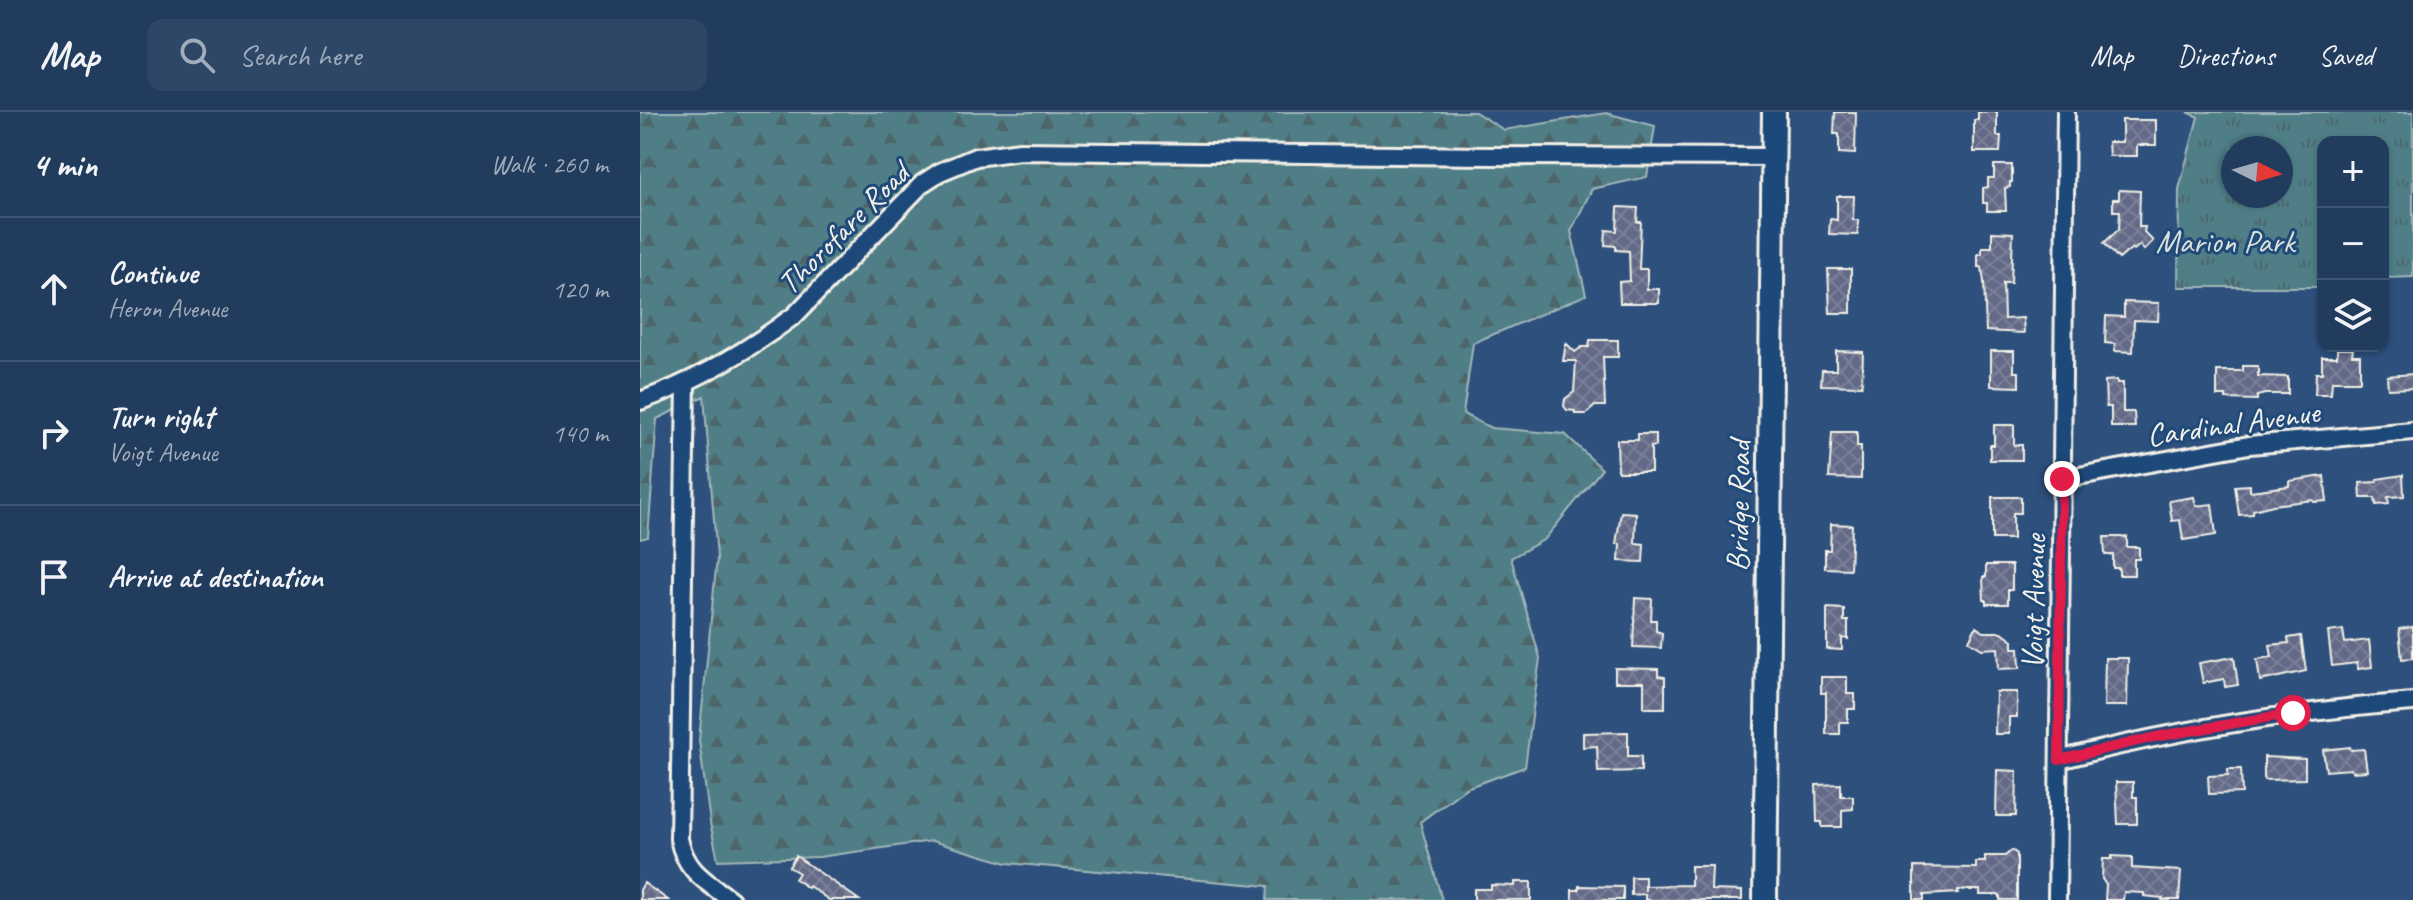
<!DOCTYPE html>
<meta charset="utf-8">
<style>
body{margin:0;font-family:Caveat,sans-serif;background:#2e4767;color:#f1f3f6}
.controls{position:absolute;right:24px;top:24px;display:grid;overflow:hidden;border-radius:16px;box-shadow:0 2px 6px #0004}
.controls button{width:72px;height:72px;display:grid;place-items:center;padding:0;border:0;border-bottom:2px solid #3f5673;background:#223c5e;color:#f1f3f6;font:40px sans-serif}
.compass{position:absolute;left:1581px;top:24px;width:72px;height:72px;border-radius:50%;background:#223c5e;box-shadow:0 2px 6px #0004;rotate:95deg}
.stop{position:absolute;width:24px;height:24px;margin:-18px;border:6px solid #e11d48;border-radius:50%;background:#fff}
.stop.end{background:#e11d48;border-color:#fff;box-shadow:0 2px 8px #0008}
.list{margin:0;padding:0;list-style:none}
h2{display:flex;justify-content:space-between;align-items:center;height:104px;margin:0;padding:0 32px;font-size:34px}
h2 small{font-size:26px;font-weight:400;color:#a2adbc}
.list li{display:grid;grid-template-columns:52px 1fr auto;gap:24px;align-items:center;box-sizing:border-box;height:144px;padding:0 32px;border-top:2px solid #3f5673}
.list b{display:block;font-size:30px;white-space:nowrap}
.list p{margin:0;font-size:26px;white-space:nowrap;color:#a2adbc}
.list em{font-size:26px;font-style:normal;color:#a2adbc}
.icon{flex:none;width:44px;height:44px;fill:none;stroke:currentColor;stroke-width:2;stroke-linecap:round;stroke-linejoin:round}
.map{position:relative;flex:none;width:1773px;height:788px;overflow:hidden}
header{display:flex;align-items:center;gap:48px;box-sizing:border-box;height:112px;padding:0 40px;background:#223c5e;border-bottom:2px solid #3f5673}
header strong{font-size:38px}
nav{display:flex;gap:44px;margin-inline-start:auto;font-size:28px}
.search{width:560px;height:72px;background:#2e4767;display:flex;align-items:center;gap:20px;box-sizing:border-box;padding:0 28px;border-radius:16px;color:#a2adbc;font-size:30px}
main{display:flex}
aside{flex:1;background:#223c5e}
.map>svg:first-child{display:block}
.grass{fill:url(#grass-tufts);stroke:#a2b8b8;stroke-width:2;fill-rule:evenodd}
.forest{fill:url(#forest-firs);stroke:#a2b8b8;stroke-width:2}
.building{fill:url(#building-cross-hatch);stroke:#f4f1e8;stroke-width:2}
.lines{fill:none;stroke-linecap:round;stroke-linejoin:round}
.street-casing{stroke:#f4f1e8;stroke-width:22}
.secondary-casing{stroke:#f4f1e8;stroke-width:28}
.street{stroke:#1f4a7a;stroke-width:16}
.secondary{stroke:#1f4a7a;stroke-width:22}
.route{stroke:#e11d48;stroke-width:10}
.labels{text-anchor:middle;stroke-width:6;stroke-linejoin:round;paint-order:stroke}
.street-label{font-size:32px;fill:#f4f1e8;stroke:#1f4a7a}
.park-label{font-size:32px;fill:#dbe0d9;stroke:#1f4a7a}
</style>
<header>
<strong>Map</strong>
<div class="search"><svg class="icon" aria-label="search" viewBox="0 0 24 24"><circle cx="10" cy="10" r="6"/><path d="M15 15l6 6"/></svg>Search here</div>
<nav><a>Map</a><a>Directions</a><a>Saved</a></nav>
</header>
<main>
<aside>
<h2>4 min<small>Walk · 260 m</small></h2>
<ul class="list">
<li><svg class="icon" aria-label="ahead" viewBox="0 0 24 24"><path d="M12 20V5M6 11l6-6 6 6"/></svg><div><b>Continue</b><p>Heron Avenue</p></div><em>120 m</em></li>
<li><svg class="icon" aria-label="right" viewBox="0 0 24 24"><path d="M7 20v-9h11M14 6l5 5-5 5"/></svg><div><b>Turn right</b><p>Voigt Avenue</p></div><em>140 m</em></li>
<li><svg class="icon" aria-label="arrive" viewBox="0 0 24 24"><path d="M6 21V4h12l-3 4 3 4H6"/></svg><div><b>Arrive at destination</b></div></li>
</ul>
</aside>
<div class="map">
<svg width="1773" height="788" viewBox="0 0 1773 788">
<defs>
<pattern id="grass-tufts" width="24" height="20" patternUnits="userSpaceOnUse" patternTransform="scale(2)"><rect width="24" height="20" fill="#507e87"/><path d="M3 7l-1-3M5 7V3M7 7l1-3M15 17l-1-3M17 17v-4M19 17l1-3" fill="none" stroke="#4d666a"/></pattern>
<pattern id="forest-firs" width="22" height="20" patternUnits="userSpaceOnUse" patternTransform="scale(2)"><rect width="22" height="20" fill="#507e87"/><path d="M5 1l3.5 6h-7zM16 11l3.5 6h-7z" fill="#4d666a"/></pattern>
<pattern id="building-cross-hatch" width="8" height="8" patternUnits="userSpaceOnUse" patternTransform="scale(2)"><rect width="8" height="8" fill="#636a87"/><path d="M0 0l8 8M0 8l8-8" fill="none" stroke="#7a8098"/></pattern>
</defs>
<rect width="100%" height="100%" fill="#2d507d"/>
<filter id="ink" filterUnits="userSpaceOnUse"><feTurbulence type="fractalNoise" baseFrequency=".0125" numOctaves="2"/><feDisplacementMap in="SourceGraphic" scale="16" xChannelSelector="R" yChannelSelector="G"/><feConvolveMatrix kernelMatrix="1 2 1 2 8 2 1 2 1" color-interpolation-filters="sRGB"/></filter>
<g filter="url(#ink)">
<path class="grass" d="M 1548,0 L 1773,0 L 1773,165 L 1743,166 L 1743,30 L 1683,30 L 1683,175 L 1538,175 L 1539,77 L 1558,5 ZM 1593,36 L 1641,36 L 1641,84 L 1593,84 Z"/>
<path class="forest" d="M 0,0 L 835,0 L 864,18 L 966,1 L 1015,14 L 1007,65 L 952,77 L 931,119 L 946,183 L 833,231 L 823,302 L 851,316 L 925,322 L 962,357 L 905,427 L 871,446 L 900,546 L 885,655 L 826,676 L 780,710 L 802,788 L 627,788 L 628,774 L 367,751 L 292,729 L 179,745 L 78,748 L 70,711 L 59,628 L 77,446 L 64,284 L 17,307 L 8,425 L 0,427 Z"/>
<path class="building" d="M 1195,0 L 1216,0 L 1215,42 L 1199,41 L 1199,22 L 1194,22 Z
M 1338,0 L 1357,0 L 1357,24 L 1361,24 L 1360,40 L 1334,40 L 1334,8 L 1338,8 Z
M 1482,8 L 1516,8 L 1516,33 L 1497,33 L 1497,44 L 1469,44 L 1468,30 L 1482,30 Z
M 1354,53 L 1372,53 L 1372,70 L 1370,70 L 1370,75 L 1365,76 L 1366,99 L 1347,99 L 1347,91 L 1343,91 L 1343,76 L 1348,75 L 1348,66 L 1354,66 Z
M 1479,78 L 1500,79 L 1499,115 L 1505,115 L 1504,120 L 1513,129 L 1504,138 L 1500,133 L 1494,138 L 1492,136 L 1479,147 L 1464,131 L 1479,117 L 1480,99 L 1473,99 L 1473,87 L 1479,87 Z
M 1197,84 L 1214,84 L 1213,108 L 1218,108 L 1218,123 L 1189,122 L 1190,107 L 1197,108 Z
M 978,95 L 998,96 L 997,110 L 1001,110 L 999,157 L 1007,157 L 1007,177 L 1019,177 L 1019,191 L 980,191 L 979,170 L 990,169 L 989,139 L 976,138 L 976,134 L 965,133 L 966,118 L 977,119 Z
M 1352,120 L 1373,121 L 1371,171 L 1363,171 L 1364,207 L 1383,206 L 1384,221 L 1346,219 L 1344,170 L 1342,155 L 1338,155 L 1338,142 L 1342,142 L 1342,135 L 1352,135 Z
M 1188,157 L 1211,157 L 1211,201 L 1190,201 Z
M 1484,190 L 1519,191 L 1518,209 L 1494,208 L 1493,240 L 1474,239 L 1475,232 L 1465,231 L 1466,204 L 1484,205 Z
M 950,228 L 978,228 L 978,245 L 963,245 L 965,294 L 955,294 L 946,302 L 935,302 L 935,299 L 927,298 L 924,294 L 925,287 L 934,280 L 936,249 L 923,249 L 926,231 L 935,240 L 942,235 L 949,235 Z
M 1697,237 L 1713,237 L 1712,243 L 1720,243 L 1720,269 L 1692,269 L 1691,282 L 1675,282 L 1676,261 L 1682,261 L 1682,245 L 1697,245 Z
M 1196,239 L 1223,240 L 1222,274 L 1181,273 L 1182,258 L 1196,258 Z
M 1351,239 L 1374,239 L 1374,260 L 1379,260 L 1379,275 L 1351,274 Z
M 1603,254 L 1618,254 L 1618,264 L 1648,265 L 1648,282 L 1625,282 L 1617,284 L 1617,288 L 1586,287 L 1586,284 L 1577,284 L 1577,259 L 1603,259 Z
M 1773,262 L 1773,276 L 1748,277 L 1747,264 Z
M 1477,268 L 1477,271 L 1483,271 L 1483,300 L 1494,300 L 1495,315 L 1471,315 L 1471,295 L 1466,295 L 1465,269 Z
M 1354,313 L 1374,313 L 1374,333 L 1382,333 L 1382,348 L 1350,348 L 1350,333 L 1354,333 Z
M 1192,320 L 1217,320 L 1217,334 L 1221,334 L 1221,367 L 1189,366 Z
M 998,322 L 1016,322 L 1016,334 L 1011,335 L 1011,360 L 978,360 L 977,328 L 998,328 Z
M 1763,363 L 1764,384 L 1748,385 L 1749,392 L 1736,393 L 1735,386 L 1721,386 L 1720,371 L 1737,370 L 1737,367 Z
M 1684,364 L 1687,389 L 1674,390 L 1673,388 L 1633,393 L 1613,398 L 1613,402 L 1599,403 L 1595,374 L 1610,373 L 1610,379 L 1649,374 L 1649,369 Z
M 1352,385 L 1381,385 L 1381,401 L 1373,401 L 1373,427 L 1352,427 Z
M 1554,385 L 1556,394 L 1572,392 L 1576,423 L 1543,428 L 1540,408 L 1532,409 L 1529,389 Z
M 981,400 L 996,401 L 995,431 L 1004,432 L 1003,450 L 979,449 L 980,432 L 976,432 Z
M 1191,412 L 1212,413 L 1210,457 L 1185,456 L 1185,438 L 1190,438 Z
M 1464,425 L 1487,425 L 1487,435 L 1499,435 L 1499,447 L 1494,447 L 1494,463 L 1479,463 L 1479,456 L 1473,456 L 1473,443 L 1465,443 Z
M 1346,453 L 1372,453 L 1372,478 L 1368,478 L 1368,492 L 1346,492 L 1346,488 L 1344,488 L 1343,465 L 1346,465 Z
M 995,486 L 1012,487 L 1011,508 L 1016,508 L 1016,519 L 1022,521 L 1021,536 L 993,535 Z
M 1187,496 L 1204,497 L 1204,509 L 1208,509 L 1208,527 L 1202,526 L 1202,538 L 1187,537 Z
M 1336,515 L 1344,520 L 1362,520 L 1373,528 L 1373,536 L 1379,536 L 1380,556 L 1359,557 L 1358,536 L 1342,537 L 1329,529 Z
M 1773,515 L 1773,546 L 1762,547 L 1759,517 Z
M 1703,518 L 1705,531 L 1729,528 L 1732,555 L 1718,557 L 1717,551 L 1692,554 L 1688,520 Z
M 1661,524 L 1666,559 L 1620,569 L 1617,547 L 1632,545 L 1630,533 L 1649,531 L 1648,526 Z
M 1594,545 L 1598,573 L 1585,575 L 1584,567 L 1563,571 L 1559,551 Z
M 1465,546 L 1488,546 L 1487,594 L 1464,594 Z
M 975,556 L 1018,557 L 1018,564 L 1025,565 L 1025,596 L 1004,596 L 1004,570 L 975,570 Z
M 1181,565 L 1207,565 L 1207,582 L 1215,582 L 1215,597 L 1208,597 L 1208,610 L 1200,610 L 1200,622 L 1186,622 L 1186,581 L 1181,581 Z
M 1356,580 L 1377,580 L 1377,605 L 1369,605 L 1369,622 L 1355,622 Z
M 988,620 L 988,644 L 1001,644 L 1001,659 L 958,660 L 957,634 L 943,635 L 943,621 Z
M 1710,635 L 1711,638 L 1724,637 L 1727,659 L 1712,660 L 1711,657 L 1686,659 L 1683,638 Z
M 1624,645 L 1665,647 L 1665,667 L 1624,668 Z
M 1588,657 L 1601,657 L 1602,681 L 1569,682 L 1568,664 L 1588,663 Z
M 1357,658 L 1377,659 L 1376,704 L 1356,704 Z
M 1476,670 L 1493,670 L 1493,685 L 1497,685 L 1497,712 L 1478,712 Z
M 1201,672 L 1201,684 L 1213,684 L 1213,697 L 1202,698 L 1202,715 L 1182,715 L 1182,710 L 1177,710 L 1176,673 Z
M 1372,738 L 1377,742 L 1377,788 L 1360,788 L 1360,783 L 1340,783 L 1340,778 L 1318,778 L 1318,781 L 1284,783 L 1284,788 L 1274,788 L 1274,755 L 1336,756 L 1336,750 L 1345,750 L 1345,744 L 1365,744 Z
M 156,744 L 219,788 L 189,788 L 169,774 L 168,776 L 155,767 L 159,761 L 149,755 Z
M 1472,744 L 1492,745 L 1492,756 L 1541,759 L 1539,788 L 1522,788 L 1523,786 L 1504,784 L 1504,781 L 1484,780 L 1483,788 L 1465,788 L 1466,773 L 1462,767 L 1463,747 L 1472,747 Z
M 1051,754 L 1072,754 L 1071,778 L 1102,779 L 1102,788 L 1005,788 L 1005,782 L 991,783 L 991,765 L 1005,765 L 1005,779 L 1005,774 L 1051,773 Z
M 875,770 L 891,770 L 891,788 L 834,788 L 834,777 L 851,777 L 851,773 L 875,774 Z
M 4,771 L 28,788 L 0,788 L 0,778 Z
M 939,774 L 983,775 L 983,788 L 932,788 L 932,778 L 939,778 Z"/>
<g class="lines">
<defs>
<path id="street" d="M 46,271 L 39,727 C 46,760 66,769 91,788
M 0,289 C 57,269 107,239 155,203 L 283,71 L 300,60 L 336,45 L 380,39 L 850,44 L 1134,45
M 1422,367 L 1609,333 L 1773,319
M 1419,648 C 1535,618 1653,599 1773,590
M 1417,788 L 1426,0"/>
<path id="secondary" d="M 1125,788 L 1134,0"/>
</defs>
<use href="#street" class="street-casing"/>
<use href="#secondary" class="secondary-casing"/>
<use href="#street" class="street"/>
<use href="#secondary" class="secondary"/>
</g>
</g>
<g class="lines" filter="url(#ink)">
<path class="route" d="M 1422,367 L 1419,648 L 1515,625 L 1653,601"/>
</g>
<g class="labels">
<g class="street-label">
<text transform="translate(203 116) rotate(-45)" y="11">Thorofare Road</text>
<text transform="translate(1593 311) rotate(-8)" y="11">Cardinal Avenue</text>
<text transform="translate(1098 394) rotate(-89)" y="11">Bridge Road</text>
<text transform="translate(1393 490) rotate(-89)" y="11">Voigt Avenue</text>
</g>
<g class="park-label">
<text x="1585" y="140">Marion Park</text>
</g>
</g>
</svg>
<div class="controls">
<button>+</button>
<button>−</button>
<button><svg class="icon" aria-label="layers" viewBox="0 0 24 24"><path d="M12 4l9 5-9 5-9-5zM3 14l9 5 9-5"/></svg></button>
</div>
<svg class="compass" viewBox="-18 -18 36 36"><path d="M0-13l5 13h-10z" fill="#e53935"/><path d="M0 13l5-13h-10z" fill="#a2adbc"/></svg>
<div class="stop" style="left:1653px;top:601px"></div>
<div class="stop end" style="left:1422px;top:367px"></div>
</div>
</main>
